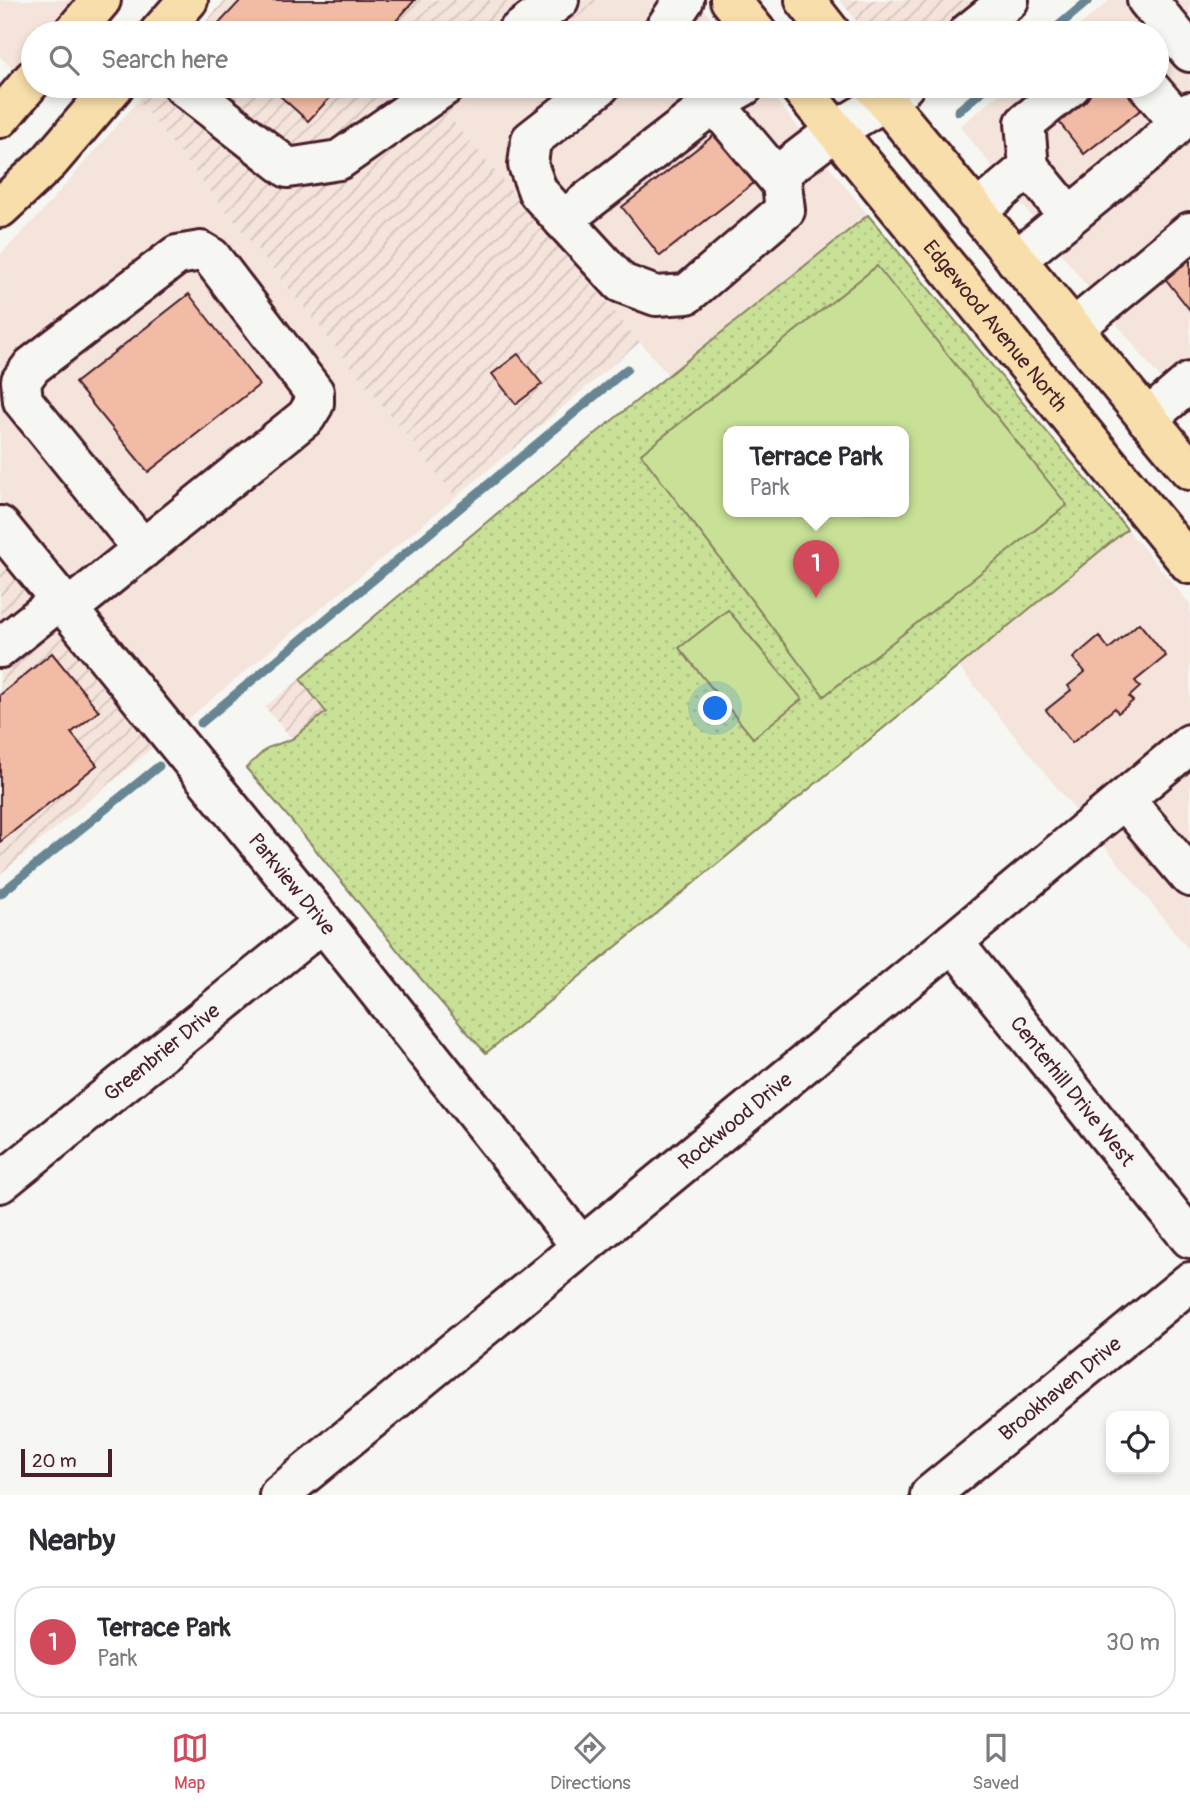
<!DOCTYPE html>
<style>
body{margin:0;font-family:Pangolin,sans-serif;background:#f7f7f7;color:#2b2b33}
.controls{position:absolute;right:21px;bottom:21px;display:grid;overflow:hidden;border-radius:14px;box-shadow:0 4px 10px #0003}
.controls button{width:63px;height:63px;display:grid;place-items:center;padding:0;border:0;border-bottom:2px solid #e1e1e2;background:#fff;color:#2b2b33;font:35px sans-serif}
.scale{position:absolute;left:21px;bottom:18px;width:91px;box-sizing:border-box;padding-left:7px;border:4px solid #4a1f2b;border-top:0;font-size:19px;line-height:24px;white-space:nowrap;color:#4a1f2b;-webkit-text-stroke:5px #f6f6f2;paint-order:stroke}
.you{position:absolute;left:716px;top:709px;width:24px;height:24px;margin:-18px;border:5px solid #fff;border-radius:50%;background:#1a73e8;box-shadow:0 0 0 10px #1a73e833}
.badge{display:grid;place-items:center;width:46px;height:46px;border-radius:50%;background:#d1495b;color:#fff;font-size:23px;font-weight:700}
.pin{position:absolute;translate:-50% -58px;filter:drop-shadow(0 2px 4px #0008)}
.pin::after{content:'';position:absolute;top:37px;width:24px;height:21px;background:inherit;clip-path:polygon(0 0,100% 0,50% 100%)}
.popup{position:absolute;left:723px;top:426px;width:186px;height:91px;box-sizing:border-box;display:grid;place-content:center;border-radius:14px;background:#fff;filter:drop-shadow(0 2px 5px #0005);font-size:23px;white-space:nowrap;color:#7c7c81}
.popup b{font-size:26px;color:#2b2b33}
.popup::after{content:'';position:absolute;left:50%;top:100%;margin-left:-14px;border:14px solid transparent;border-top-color:#fff}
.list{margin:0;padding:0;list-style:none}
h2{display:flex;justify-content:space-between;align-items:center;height:91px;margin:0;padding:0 28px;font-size:30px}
h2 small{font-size:23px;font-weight:400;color:#7c7c81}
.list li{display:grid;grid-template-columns:46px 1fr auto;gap:21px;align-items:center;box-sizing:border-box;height:112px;margin:0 14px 14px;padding:0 14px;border:2px solid #e1e1e2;border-radius:28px}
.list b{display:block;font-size:26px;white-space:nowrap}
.list p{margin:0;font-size:23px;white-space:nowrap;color:#7c7c81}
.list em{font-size:23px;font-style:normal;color:#7c7c81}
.icon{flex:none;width:38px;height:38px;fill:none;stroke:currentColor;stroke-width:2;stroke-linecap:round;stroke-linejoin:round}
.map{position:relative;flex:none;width:1190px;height:1495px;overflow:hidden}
.search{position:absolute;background:#fff;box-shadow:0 4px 10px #0003;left:21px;right:21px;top:21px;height:77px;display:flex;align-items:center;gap:18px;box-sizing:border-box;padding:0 24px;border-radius:38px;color:#7c7c81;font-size:26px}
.sheet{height:217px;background:#fff}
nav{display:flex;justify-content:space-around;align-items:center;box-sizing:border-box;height:98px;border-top:2px solid #e1e1e2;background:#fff;font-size:19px;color:#7c7c81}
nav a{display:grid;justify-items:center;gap:4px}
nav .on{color:#d1495b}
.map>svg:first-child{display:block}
.built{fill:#f4e4db}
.industrial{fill:url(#industrial-furrows)}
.green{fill:url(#green-dots);stroke:#898061;stroke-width:2;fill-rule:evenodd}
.pitch{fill:#c8e197;stroke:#898061;stroke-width:2;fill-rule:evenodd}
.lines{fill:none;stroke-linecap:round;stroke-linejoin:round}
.stream{stroke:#678593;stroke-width:9}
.building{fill:#f1bba5;stroke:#4a1f2b;stroke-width:2}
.minor-casing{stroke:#4a1f2b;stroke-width:44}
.major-casing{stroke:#4a1f2b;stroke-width:44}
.minor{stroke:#f6f6f2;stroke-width:38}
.major{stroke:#f8deab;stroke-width:38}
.labels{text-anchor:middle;stroke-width:6;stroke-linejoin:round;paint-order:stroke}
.street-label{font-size:21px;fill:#4a1f2b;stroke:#f6f6f2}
</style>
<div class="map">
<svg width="1190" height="1495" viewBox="0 0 1190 1495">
<defs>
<pattern id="industrial-furrows" width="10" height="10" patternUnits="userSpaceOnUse" patternTransform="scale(1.75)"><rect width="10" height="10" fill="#f4e4db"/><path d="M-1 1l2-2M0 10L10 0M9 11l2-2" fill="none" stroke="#d3c3bc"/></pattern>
<pattern id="green-dots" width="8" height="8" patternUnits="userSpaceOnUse" patternTransform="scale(1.75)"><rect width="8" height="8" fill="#c8e197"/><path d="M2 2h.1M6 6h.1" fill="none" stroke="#adc182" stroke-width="1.8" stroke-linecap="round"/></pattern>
</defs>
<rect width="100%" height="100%" fill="#f6f6f2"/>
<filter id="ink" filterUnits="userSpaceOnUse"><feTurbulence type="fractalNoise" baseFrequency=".0143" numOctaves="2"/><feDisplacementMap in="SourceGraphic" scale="14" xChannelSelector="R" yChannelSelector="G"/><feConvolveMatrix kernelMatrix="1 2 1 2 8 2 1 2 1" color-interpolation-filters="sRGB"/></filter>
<g filter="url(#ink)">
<path class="built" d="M 0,0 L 75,0 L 46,33 L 33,33 L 33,48 L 14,70 L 0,57 Z
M 599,0 L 697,0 L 723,33 L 558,33 Z
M 1110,0 L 1190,0 L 1190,416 L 960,126 L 1009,86 L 1157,86 L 1157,33 L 1071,33 Z
M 492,86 L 765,86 L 868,215 L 668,375 L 451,119 Z
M 138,101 L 456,497 L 179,726 L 0,503 L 0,255 L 40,214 Z
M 1127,529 L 1190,604 L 1190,951 L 958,666 Z"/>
<path class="industrial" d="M 225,0 L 599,0 L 558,33 L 196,33 Z
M 840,0 L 989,0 L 940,33 L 866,33 Z
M 151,86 L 492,86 L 451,119 L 640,342 L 456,497 L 138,101 Z
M 0,503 L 179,726 L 0,874 Z
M 300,679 L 326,712 L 292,739 L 265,707 Z"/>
<path class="green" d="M 868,215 L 1127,529 L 486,1053 C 402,962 329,861 246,768 L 267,748 L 292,739 L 326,712 L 300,679 L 513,500 ZM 728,432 L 903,432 L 903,512 L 728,512 Z"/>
<path class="pitch" d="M 877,266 L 1067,505 L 824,696 L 641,454 ZM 728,432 L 903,432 L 903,512 L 728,512 Z
M 728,610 L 802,699 L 753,738 L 679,648 Z"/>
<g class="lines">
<path class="stream" d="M 1050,33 L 1089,0
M 958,111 L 988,86
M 201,723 L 627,369
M 0,894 L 159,766"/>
</g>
<path class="building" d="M 241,0 L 415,0 L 386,32 L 388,33 L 212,33 L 211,32 Z
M 269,86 L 341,86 L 308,121 Z
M 1087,86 L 1126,86 L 1143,108 L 1084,154 L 1052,113 Z
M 717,133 L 755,182 L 660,256 L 622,207 Z
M 1190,256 L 1190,310 L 1164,277 Z
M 189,294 L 259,385 L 148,472 L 75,383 Z
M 518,354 L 542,384 L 516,404 L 492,374 Z
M 1139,623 L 1166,656 L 1135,681 L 1140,687 L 1129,697 L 1133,701 L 1118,713 L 1115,708 L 1072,743 L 1046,710 L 1071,690 L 1068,686 L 1085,672 L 1073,658 L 1099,636 L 1109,649 Z
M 52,653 L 99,711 L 71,733 L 97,765 L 0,842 L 0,695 Z"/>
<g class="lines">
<defs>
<g id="minor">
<path d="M 1147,0 L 1190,52"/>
<path d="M 516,33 L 559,0"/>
<path d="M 662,33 L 684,0"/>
<path d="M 968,33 L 1009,0"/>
<path d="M 183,86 L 288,168 L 339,160 L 445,86"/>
<path d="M 600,86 L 531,140 L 528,165 L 538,192 L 563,220 L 714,103 L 701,86"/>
<path d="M 1148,86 L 1179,122"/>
<path d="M 1029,167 L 1069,216"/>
<path d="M 776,176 L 835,131 L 885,101 L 904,86"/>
<path d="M 976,212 L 1029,167 L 1025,123 L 1071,86"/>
<path d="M 563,220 L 621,283 L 656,296 L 687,294 L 785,210 L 782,184 L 714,103 L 744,86"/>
<path d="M 1016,260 L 1149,151 L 1190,112"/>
<path d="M 1073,329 L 1190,232"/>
<path d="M 1147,419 L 1190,382"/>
<path id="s1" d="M 0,526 L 323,922 L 581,1246"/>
<path d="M 68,609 L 98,585 L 306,417 L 314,404 L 314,392 L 211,257 L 201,251 L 177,255 L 32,366 L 21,381 L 23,401 L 143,549"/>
<path d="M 0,648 L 60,600"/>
<path d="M 1124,799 L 1190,877"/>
<path id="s2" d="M 953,942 L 1190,1238"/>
<path id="s3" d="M 0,1183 L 323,922"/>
<path id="s4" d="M 279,1495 L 953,942 L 1190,744"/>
<path id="s5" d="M 930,1495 L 1190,1282"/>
</g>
<g id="major">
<path d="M 730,0 L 757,33"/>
<path d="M 805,0 L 831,33"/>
<path d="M 73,33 L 101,0"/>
<path d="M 159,33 L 188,0"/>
<path id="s6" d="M 799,86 L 1190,564"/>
<path d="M 873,86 L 1190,470"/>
<path d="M 0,118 L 33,79"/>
<path d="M 0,208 L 49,162 L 114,86"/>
</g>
</defs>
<use href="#minor" class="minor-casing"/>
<use href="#major" class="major-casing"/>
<use href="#minor" class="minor"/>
<use href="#major" class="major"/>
</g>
</g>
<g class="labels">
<g class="street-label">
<text dy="7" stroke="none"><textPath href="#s6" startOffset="310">Edgewood Avenue North</textPath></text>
<text dy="7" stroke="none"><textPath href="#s1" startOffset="462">Parkview Drive</textPath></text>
<text dy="7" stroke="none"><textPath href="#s3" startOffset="208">Greenbrier Drive</textPath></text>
<text dy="7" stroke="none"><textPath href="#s2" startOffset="191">Centerhill Drive West</textPath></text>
<text dy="7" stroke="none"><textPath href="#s4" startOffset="590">Rockwood Drive</textPath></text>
<text dy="7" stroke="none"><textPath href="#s5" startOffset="168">Brookhaven Drive</textPath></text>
</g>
</g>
</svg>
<div class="controls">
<button><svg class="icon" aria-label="locate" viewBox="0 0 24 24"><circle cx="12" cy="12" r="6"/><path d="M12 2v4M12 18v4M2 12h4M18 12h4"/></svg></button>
</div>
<div class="scale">20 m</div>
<div class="you"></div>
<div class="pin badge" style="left:816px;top:598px">1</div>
<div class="popup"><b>Terrace Park</b>Park</div>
<div class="search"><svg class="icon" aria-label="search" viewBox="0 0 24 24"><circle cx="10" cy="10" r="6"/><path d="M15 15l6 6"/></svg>Search here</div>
</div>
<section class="sheet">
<h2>Nearby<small></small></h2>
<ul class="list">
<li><span class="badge">1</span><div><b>Terrace Park</b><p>Park</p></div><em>30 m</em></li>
</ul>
</section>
<nav>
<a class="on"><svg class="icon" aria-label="map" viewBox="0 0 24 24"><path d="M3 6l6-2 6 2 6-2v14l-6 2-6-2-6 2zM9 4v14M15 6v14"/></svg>Map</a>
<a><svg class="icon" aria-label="directions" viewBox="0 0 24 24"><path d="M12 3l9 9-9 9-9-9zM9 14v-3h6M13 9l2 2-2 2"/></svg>Directions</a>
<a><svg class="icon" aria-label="saved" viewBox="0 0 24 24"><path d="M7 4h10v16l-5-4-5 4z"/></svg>Saved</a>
</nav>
